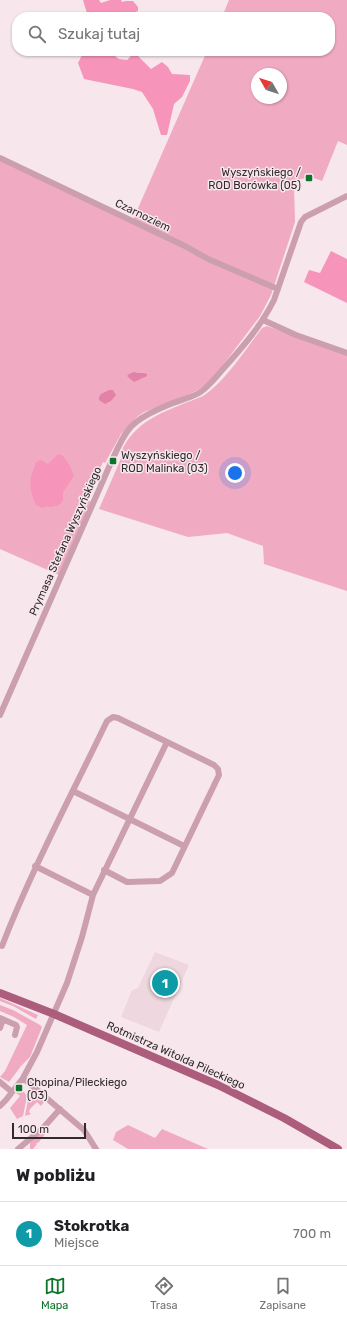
<!DOCTYPE html>
<html lang="pl">
<meta charset="utf-8">
<style>
body{margin:0;font-family:Rubik,sans-serif;background:#f6f6f6;color:#202124}
.compass{position:absolute;left:251px;top:68px;width:36px;height:36px;border-radius:50%;background:#fff;box-shadow:0 1px 3px #0004;rotate:309deg}
.scale{position:absolute;left:12px;bottom:10px;width:74px;box-sizing:border-box;padding-left:4px;border:2px solid #302a2c;border-top:0;font-size:11px;line-height:14px;white-space:nowrap;color:#302a2c;-webkit-text-stroke:3px #f7e7ec;paint-order:stroke}
.you{position:absolute;left:235px;top:473px;width:14px;height:14px;margin:-10px;border:3px solid #fff;border-radius:50%;background:#1a73e8;box-shadow:0 0 0 6px #1a73e833}
.badge{display:grid;place-items:center;width:26px;height:26px;border-radius:50%;background:#0b7629;color:#fff;font-size:13px;font-weight:700}
.pin{position:absolute;translate:-50% -50%;border:2px solid #fff;box-shadow:0 1px 4px #0006}
.list{margin:0;padding:0;list-style:none}
h2{display:flex;justify-content:space-between;align-items:center;height:52px;margin:0;padding:0 16px;font-size:17px}
h2 small{font-size:13px;font-weight:400;color:#757577}
.list li{display:grid;grid-template-columns:26px 1fr auto;gap:12px;align-items:center;box-sizing:border-box;height:64px;padding:0 16px;border-top:1px solid #e0e0e0}
.list b{display:block;font-size:15px;white-space:nowrap}
.list p{margin:0;font-size:13px;white-space:nowrap;color:#757577}
.list em{font-size:13px;font-style:normal;color:#757577}
.icon{flex:none;width:22px;height:22px;fill:none;stroke:currentColor;stroke-width:2;stroke-linecap:round;stroke-linejoin:round}
.map{position:relative;flex:none;width:347px;height:1149px;overflow:hidden}
.search{position:absolute;background:#fff;box-shadow:0 1px 3px #0004;left:12px;right:12px;top:12px;height:44px;display:flex;align-items:center;gap:10px;box-sizing:border-box;padding:0 14px;border-radius:16px;color:#757577;font-size:15px}
.sheet{height:116px;background:#fff}
nav{display:flex;justify-content:space-around;align-items:center;box-sizing:border-box;height:56px;border-top:1px solid #e0e0e0;background:#fff;font-size:11px;color:#757577}
nav a{display:grid;justify-items:center;gap:2px}
nav .on{color:#0b7629}
.map>svg:first-child{display:block}
.built{fill:#eed7de}
.green{fill:#f0aac2;fill-rule:evenodd}
.forest{fill:#f794b9}
.water{fill:#e382a7}
.lines{fill:none;stroke-linecap:round;stroke-linejoin:round}
.minor{stroke:#cc9fae;stroke-width:6}
.major{stroke:#ab5d7b;stroke-width:8}
.poi-dot{fill:#0b7629;stroke:#f7e7ec;stroke-width:1.5}
.labels{text-anchor:middle;stroke-width:3;stroke-linejoin:round;paint-order:stroke}
.poi-label{font-size:11px;fill:#302a2c;stroke:#f7e7ec;text-anchor:start}
.street-label{font-size:11px;fill:#302a2c;stroke:#f7e7ec}
</style>
<div class="map">
<svg width="347" height="1149" viewBox="0 0 347 1149">
<rect width="100%" height="100%" fill="#f7e7ec"/>
<path class="built" d="M 155,952 L 189,965 L 159,1032 L 121,1017 L 132,990 L 138,988 Z"/>
<path class="green" d="M 229,0 L 347,0 L 347,145 L 338,141 L 322,181 L 311,177 L 296,180 L 294,185 L 295,222 L 271,295 L 260,316 L 226,361 L 209,382 L 198,390 L 182,398 L 144,412 L 137,417 L 121,434 L 105,463 L 103,462 L 86,499 L 91,502 L 59,575 L 0,549 L 0,160 L 132,222 L 207,51 L 330,51 L 330,17 L 222,17 ZM 257,74 L 281,74 L 281,98 L 257,98 Z
M 267,326 L 347,355 L 347,591 L 264,564 L 263,546 L 227,533 L 188,537 L 99,509 L 123,454 L 121,452 C 137,417 170,410 203,396 C 225,382 246,349 262,328 Z
M 0,998 L 38,1015 L 36,1019 L 13,1006 L 0,1001 Z
M 0,1005 L 13,1010 L 40,1025 L 42,1027 L 30,1057 L 21,1066 L 9,1082 L 0,1077 L 5,1071 L 27,1025 L 14,1017 L 0,1011 Z
M 18,1089 L 24,1092 L 27,1096 L 23,1116 L 17,1119 L 10,1108 L 20,1096 L 16,1093 Z
M 30,1089 L 44,1102 L 41,1106 L 37,1102 L 30,1109 L 29,1112 L 31,1114 L 25,1116 Z
M 128,1125 L 155,1138 L 162,1129 L 208,1149 L 128,1149 L 113,1140 L 116,1132 Z
M 43,1130 L 46,1133 L 38,1143 L 36,1143 L 37,1144 L 33,1149 L 30,1149 L 30,1143 Z"/>
<path class="forest" d="M 83,0 L 99,0 L 101,3 L 110,0 L 121,0 L 122,2 L 126,1 L 133,1 L 138,7 L 138,11 L 131,14 L 133,17 L 116,17 L 115,14 L 111,13 L 105,17 L 88,17 Z
M 84,51 L 108,51 L 119,59 L 127,60 L 131,56 L 135,53 L 151,69 L 162,62 L 168,67 L 172,74 L 190,75 L 190,81 L 182,97 L 174,104 L 167,135 L 161,135 L 153,109 L 142,92 L 133,89 L 84,79 L 78,63 Z
M 331,251 L 347,259 L 347,303 L 304,282 L 309,270 L 320,273 Z
M 58,454 L 62,455 C 68,463 71,466 74,476 L 63,492 L 63,501 L 59,505 L 50,507 L 47,506 L 42,508 L 36,505 C 32,497 29,486 31,477 C 32,472 35,467 36,462 L 41,460 L 48,464 Z"/>
<path class="water" d="M 134,372 C 139,374 143,372 147,374 L 147,376 L 134,382 L 127,376 L 129,374 Z
M 109,390 L 113,390 L 116,395 L 111,401 L 105,404 L 99,400 L 99,397 L 101,394 Z"/>
<g class="lines">
<path class="minor" d="M 0,158 L 126,218 L 185,246 L 208,259 L 278,289
M 263,320 L 296,335 L 347,353
M 0,715 L 109,467 C 115,455 120,440 129,429 C 138,418 154,411 168,405 C 178,401 190,398 199,393 C 209,387 216,377 223,369 C 242,348 261,326 274,300 L 301,222 L 305,217 L 347,196
M 73,791 L 184,846
M 35,866 L 93,895
M 2,946 C 32,869 71,796 107,721 L 113,717 L 118,718 L 214,765 L 218,769 L 219,775 L 172,873 L 160,881 L 127,882 L 104,870
M 0,1018 L 16,1025 L 17,1027 L 15,1035
M 0,1028 L 3,1019
M 23,1078 L 84,1130 L 96,1149
M 0,1082 L 12,1092
M 0,1106 L 6,1100 L 23,1078 L 37,1052 L 67,983 L 82,937 L 93,895 L 167,742
M 18,1149 L 43,1128 L 60,1109"/>
<path class="major" d="M 0,993 L 54,1014 L 218,1085 L 284,1118 L 338,1149"/>
</g>
<g class="poi-dot">
<rect x="305" y="174" width="8" height="8" rx="2"/>
<rect x="109" y="457" width="8" height="8" rx="2"/>
<rect x="15" y="1084" width="8" height="8" rx="2"/>
</g>
<g class="labels">
<g class="poi-label">
<text x="301" y="176" text-anchor="end">Wyszyńskiego /<tspan x="301" dy="13">ROD Borówka (05)</tspan></text>
<text x="121" y="459">Wyszyńskiego /<tspan x="121" dy="13">ROD Malinka (03)</tspan></text>
<text x="27" y="1086">Chopina/Pileckiego<tspan x="27" dy="13">(03)</tspan></text>
</g>
<g class="street-label">
<text transform="translate(143 215) rotate(26)" y="4">Czarnoziem</text>
<text transform="translate(65 541) rotate(-66)" y="4">Prymasa Stefana Wyszyńskiego</text>
<text transform="translate(176 1055) rotate(24)" y="4">Rotmistrza Witolda Pileckiego</text>
</g>
</g>
</svg>
<svg class="compass" viewBox="-18 -18 36 36"><path d="M0-13l5 13h-10z" fill="#e53935"/><path d="M0 13l5-13h-10z" fill="#757577"/></svg>
<div class="scale">100 m</div>
<div class="you"></div>
<div class="pin badge" style="left:165px;top:983px;background:#0f9aa8">1</div>
<div class="search"><svg class="icon" aria-label="search" viewBox="0 0 24 24"><circle cx="10" cy="10" r="6"/><path d="M15 15l6 6"/></svg>Szukaj tutaj</div>
</div>
<section class="sheet">
<h2>W pobliżu<small></small></h2>
<ul class="list">
<li><span class="badge" style="background:#0f9aa8">1</span><div><b>Stokrotka</b><p>Miejsce</p></div><em>700 m</em></li>
</ul>
</section>
<nav>
<a class="on"><svg class="icon" aria-label="map" viewBox="0 0 24 24"><path d="M3 6l6-2 6 2 6-2v14l-6 2-6-2-6 2zM9 4v14M15 6v14"/></svg>Mapa</a>
<a><svg class="icon" aria-label="directions" viewBox="0 0 24 24"><path d="M12 3l9 9-9 9-9-9zM9 14v-3h6M13 9l2 2-2 2"/></svg>Trasa</a>
<a><svg class="icon" aria-label="saved" viewBox="0 0 24 24"><path d="M7 4h10v16l-5-4-5 4z"/></svg>Zapisane</a>
</nav>
